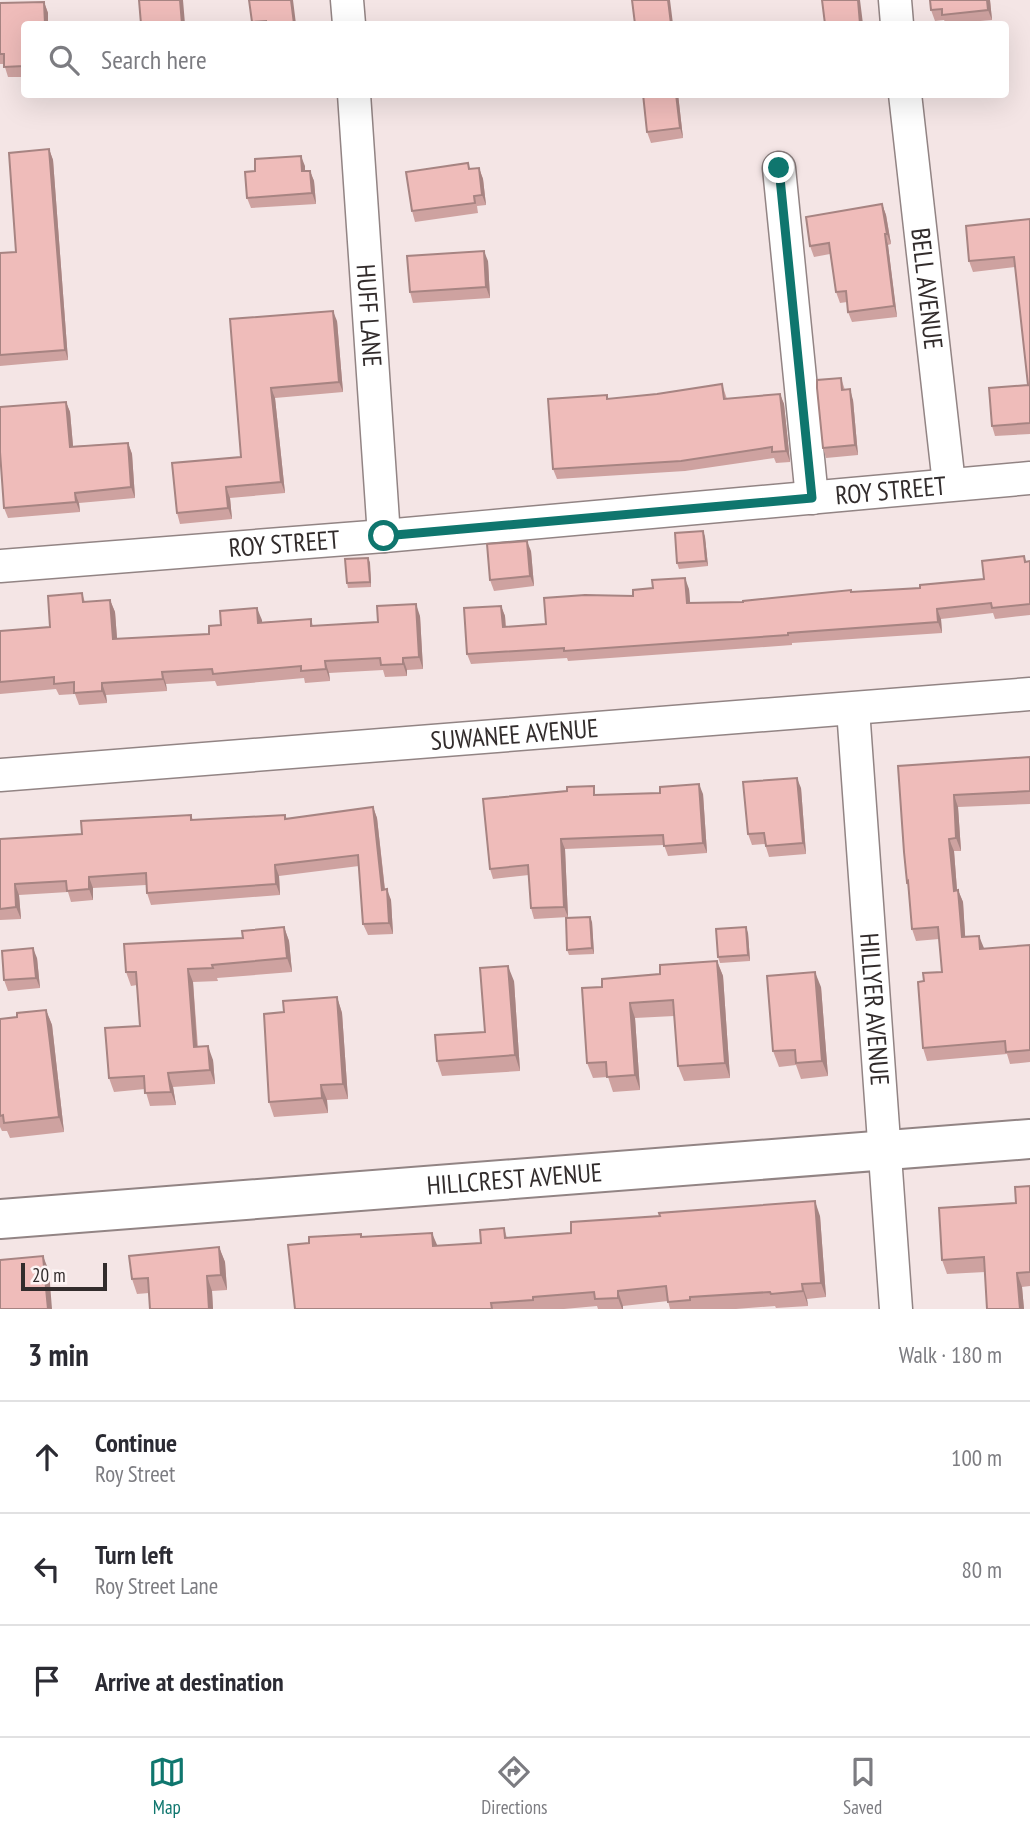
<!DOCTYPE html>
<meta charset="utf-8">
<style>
body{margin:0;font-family:"PT Sans Narrow",sans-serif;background:#f7f7f7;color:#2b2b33}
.scale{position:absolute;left:21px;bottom:18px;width:86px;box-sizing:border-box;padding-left:7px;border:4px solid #322c2c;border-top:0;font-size:19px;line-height:24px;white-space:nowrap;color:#322c2c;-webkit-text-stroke:5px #fdf4f4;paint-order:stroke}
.stop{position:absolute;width:21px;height:21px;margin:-16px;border:5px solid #0f766e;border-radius:50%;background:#fff}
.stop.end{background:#0f766e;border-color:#fff;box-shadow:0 2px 7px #0008}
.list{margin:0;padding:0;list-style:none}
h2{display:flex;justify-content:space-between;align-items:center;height:91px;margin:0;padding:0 28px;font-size:30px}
h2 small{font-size:23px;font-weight:400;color:#7c7c81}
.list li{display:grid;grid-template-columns:46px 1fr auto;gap:21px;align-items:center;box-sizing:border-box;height:112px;padding:0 28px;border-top:2px solid #e1e1e2}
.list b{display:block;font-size:26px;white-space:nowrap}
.list p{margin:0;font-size:23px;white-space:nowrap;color:#7c7c81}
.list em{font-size:23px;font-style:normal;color:#7c7c81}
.icon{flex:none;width:38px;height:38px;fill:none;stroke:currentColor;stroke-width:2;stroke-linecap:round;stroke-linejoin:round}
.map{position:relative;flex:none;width:1030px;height:1309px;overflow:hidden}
.search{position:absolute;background:#fff;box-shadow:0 7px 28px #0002;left:21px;right:21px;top:21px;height:77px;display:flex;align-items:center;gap:18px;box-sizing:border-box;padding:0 24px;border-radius:7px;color:#7c7c81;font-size:26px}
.sheet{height:427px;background:#fff}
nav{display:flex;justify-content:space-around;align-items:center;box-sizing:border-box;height:98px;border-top:2px solid #e1e1e2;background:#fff;font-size:19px;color:#7c7c81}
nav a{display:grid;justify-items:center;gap:4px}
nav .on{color:#0f766e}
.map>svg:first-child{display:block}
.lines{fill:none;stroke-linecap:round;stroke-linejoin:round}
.street-casing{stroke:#928484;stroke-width:35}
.secondary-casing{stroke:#928484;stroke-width:42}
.street{stroke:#fff;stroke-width:32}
.secondary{stroke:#fff;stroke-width:38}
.wall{fill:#cea2a0}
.shaded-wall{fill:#a78482}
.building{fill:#efbcba;stroke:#a78482;stroke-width:2}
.route{stroke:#0f766e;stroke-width:9}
.labels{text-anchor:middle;stroke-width:6;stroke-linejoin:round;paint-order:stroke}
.street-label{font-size:26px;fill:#322c2c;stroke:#fdf4f4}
</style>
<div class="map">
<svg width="1030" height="1309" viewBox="0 0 1030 1309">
<rect width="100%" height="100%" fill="#f4e5e5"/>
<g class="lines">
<defs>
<g id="street">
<path d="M 347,0 L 349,24"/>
<path d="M 895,0 L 897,24"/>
<path id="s1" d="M 354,94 L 384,536"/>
<path id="s2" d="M 905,94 L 949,484"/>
<path d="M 779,168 L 812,498"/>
<path id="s3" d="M 0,566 L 384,536 L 1030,478"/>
<path id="s4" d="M 853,709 L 896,1309"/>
<path id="s5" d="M 0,775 L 1030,694"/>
</g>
<g id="secondary">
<path id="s6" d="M 0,1219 L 1030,1139"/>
</g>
</defs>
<use href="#street" class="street-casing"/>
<use href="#secondary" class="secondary-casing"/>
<use href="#street" class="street"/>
<use href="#secondary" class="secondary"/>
</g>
<path class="wall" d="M 249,0 L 296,24 L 253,24 Z
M 930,0 L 990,0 L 992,20 L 946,24 L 944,20 L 935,21 L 931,10 Z
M 44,2 L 48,13 L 24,24 L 24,77 L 8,77 L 4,64 L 0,64 L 0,3 Z
M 678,94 L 683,138 L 651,143 L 647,132 Z
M 49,149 L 53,160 L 68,360 L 0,366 L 0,253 L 16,252 Z
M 468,163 L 470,169 L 479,168 L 483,179 L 486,205 L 477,206 L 478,213 L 415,222 L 412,211 Z
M 305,166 L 305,171 L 310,171 L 314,181 L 316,204 L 251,208 L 247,198 L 255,171 Z
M 882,204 L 886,215 L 891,244 L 888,245 L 897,317 L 852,322 L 848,312 L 847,302 L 840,303 L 836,292 L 830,254 L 814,257 L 810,246 Z
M 1030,219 L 1030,434 L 995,436 L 992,426 L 1028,385 L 1015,267 L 973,272 L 969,261 Z
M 488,261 L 490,298 L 413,303 L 410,292 Z
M 230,319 L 337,321 L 343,392 L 275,398 L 285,493 L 230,498 L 232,519 L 180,524 L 177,513 L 241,457 Z
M 841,378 L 845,390 L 853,400 L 858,455 L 826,458 L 823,448 Z
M 722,384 L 727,399 L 780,394 L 784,404 L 790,462 L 776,463 L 774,458 L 685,471 L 557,479 L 553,469 L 608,399 L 657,394 Z
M 66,402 L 70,412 L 73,446 L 128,443 L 132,454 L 135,498 L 79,503 L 80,512 L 8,518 L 4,508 Z
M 703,531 L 705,537 L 708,566 L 679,569 L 677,563 Z
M 531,551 L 534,586 L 494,591 L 490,580 Z
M 1024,556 L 1026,561 L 1030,561 L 1030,615 L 995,619 L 993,613 L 941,619 L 942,633 L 792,643 L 792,645 L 568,661 L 567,658 L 471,664 L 467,654 L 501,606 L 505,616 L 506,627 L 546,624 L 633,596 L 689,589 L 690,603 L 743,602 L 851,590 L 852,592 L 920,588 L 984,579 Z
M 368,558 L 370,563 L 371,587 L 348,588 L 347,583 Z
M 82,593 L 85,602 L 110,600 L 115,612 L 117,639 L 209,634 L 262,620 L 262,622 L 311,619 L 313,626 L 378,622 L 420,616 L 423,669 L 407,670 L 407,676 L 385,677 L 383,670 L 329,673 L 330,681 L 305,683 L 304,678 L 217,686 L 215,681 L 166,684 L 167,691 L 106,695 L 107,703 L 79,705 L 75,694 L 59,695 L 56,689 L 0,694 L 0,631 L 50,627 Z
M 1030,757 L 1030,804 L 958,807 L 961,851 L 954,851 L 957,890 L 958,890 L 963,902 L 965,937 L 984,949 L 1030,945 L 1030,1062 L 1010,1064 L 1007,1054 L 927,1061 L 923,1048 L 924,981 L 942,972 L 939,939 L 916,941 L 912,929 L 909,887 L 907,882 L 898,766 Z
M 801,788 L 806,854 L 769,857 L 765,844 L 752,845 L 748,834 Z
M 703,794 L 707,853 L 668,856 L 664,845 L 565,849 L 568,917 L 534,919 L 531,908 L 529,875 L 493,879 L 490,869 L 597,795 Z
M 373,807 L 377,818 L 385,889 L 391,900 L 393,934 L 368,935 L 363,924 L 359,866 L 279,876 L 280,895 L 151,905 L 147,893 L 146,885 L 93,888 L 93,900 L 71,902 L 68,892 L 19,895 L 21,919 L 0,920 L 0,839 L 82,834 L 191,815 L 193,820 L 285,815 L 287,819 Z
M 592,922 L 594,954 L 569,955 L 567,950 Z
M 284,927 L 289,941 L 292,972 L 217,978 L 218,981 L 193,982 L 198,1047 L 213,1060 L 215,1084 L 173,1087 L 176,1105 L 150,1106 L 145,1089 L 114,1092 L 109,1078 L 140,1026 L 137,985 L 131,986 L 126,972 Z
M 748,933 L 750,961 L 720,963 L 718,957 Z
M 37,958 L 40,988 L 8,991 L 4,980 Z
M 717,961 L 723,976 L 730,1078 L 684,1081 L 678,1066 L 674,1016 L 635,1018 L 640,1090 L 613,1092 L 608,1077 L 593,1078 L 587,1063 L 602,987 Z
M 514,981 L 520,1071 L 442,1076 L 437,1061 L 485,1032 Z
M 821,987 L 828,1076 L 801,1079 L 796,1065 L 779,1067 L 773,1051 Z
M 337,997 L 342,1013 L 348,1099 L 327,1100 L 328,1113 L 274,1117 L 269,1102 L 284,1012 Z
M 46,1010 L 52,1025 L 64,1132 L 10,1138 L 7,1131 L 2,1131 L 0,1127 L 0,1019 L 17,1017 Z
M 1030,1186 L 1030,1286 L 1022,1287 L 1024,1309 L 987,1309 L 985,1272 L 947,1274 L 942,1260 L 1016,1203 Z
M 820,1216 L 826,1297 L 807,1299 L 808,1306 L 776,1308 L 775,1306 L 736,1309 L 670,1309 L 668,1301 L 623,1306 L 623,1309 L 598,1309 L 597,1306 L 564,1309 L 295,1309 L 309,1243 L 361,1234 L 362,1237 L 437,1246 L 481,1243 L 504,1228 L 507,1238 Z
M 219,1247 L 225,1262 L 227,1290 L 212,1291 L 213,1309 L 150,1309 L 149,1293 L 137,1294 L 132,1279 Z"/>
<path class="shaded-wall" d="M 180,0 L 183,0 L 185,24 L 182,24 Z
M 291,0 L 293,0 L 296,24 L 294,24 Z
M 668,0 L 670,0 L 673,24 L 671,24 Z
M 858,0 L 860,0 L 863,24 L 860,24 Z
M 987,0 L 990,0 L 992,20 L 988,10 Z
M 44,2 L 48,13 L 48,24 L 45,24 Z
M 676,94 L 678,94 L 683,138 L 680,128 Z
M 49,149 L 53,160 L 68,360 L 65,350 Z
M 301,156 L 305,166 L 305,182 L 302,171 Z
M 479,168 L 483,179 L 486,205 L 482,195 Z
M 310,171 L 314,181 L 316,204 L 312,193 Z
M 882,204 L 886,215 L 891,244 L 887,234 Z
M 885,234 L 888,245 L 897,317 L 894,306 Z
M 484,251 L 488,261 L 490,298 L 486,287 Z
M 333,311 L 337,321 L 343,392 L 339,382 Z
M 271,388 L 275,398 L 285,493 L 281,482 Z
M 850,389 L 853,400 L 858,455 L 855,445 Z
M 780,394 L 784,404 L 790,462 L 786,451 Z
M 66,402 L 70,412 L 74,457 L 70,447 Z
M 128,443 L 132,454 L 135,498 L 131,487 Z
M 226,487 L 230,498 L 232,519 L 228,508 Z
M 75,493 L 79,503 L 80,512 L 76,502 Z
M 703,531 L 705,537 L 708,566 L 706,561 Z
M 527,541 L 531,551 L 534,586 L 530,576 Z
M 368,558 L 370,563 L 371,587 L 370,582 Z
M 685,578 L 689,589 L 691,613 L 687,603 Z
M 110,600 L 115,612 L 118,651 L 113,639 Z
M 416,604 L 420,616 L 423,669 L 419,657 Z
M 501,606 L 505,616 L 506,637 L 503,627 Z
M 257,608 L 262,620 L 263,634 L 258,623 Z
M 937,609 L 941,619 L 942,633 L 938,622 Z
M 403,658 L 407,670 L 407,676 L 403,664 Z
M 325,661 L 329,673 L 330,681 L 326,669 Z
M 162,672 L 166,684 L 167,691 L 163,679 Z
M 102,683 L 106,695 L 107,703 L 102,691 Z
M 797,778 L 801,788 L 806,854 L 803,843 Z
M 699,784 L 703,794 L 707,853 L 703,843 Z
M 954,795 L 958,807 L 961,851 L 956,838 Z
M 373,807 L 377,818 L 386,901 L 382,890 Z
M 561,839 L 565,849 L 568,917 L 564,907 Z
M 949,839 L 954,851 L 958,903 L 954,891 Z
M 275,865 L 279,876 L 280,895 L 276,884 Z
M 89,877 L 93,888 L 93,900 L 89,889 Z
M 15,884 L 19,895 L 21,919 L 16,907 Z
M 387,889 L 391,900 L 393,934 L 389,923 Z
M 958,890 L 963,902 L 966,949 L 962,937 Z
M 590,917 L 592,922 L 594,954 L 592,948 Z
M 284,927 L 289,941 L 292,972 L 287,958 Z
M 746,927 L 748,933 L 750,961 L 748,955 Z
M 979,936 L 984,948 L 985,961 L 980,949 Z
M 33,948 L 37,958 L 40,988 L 36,978 Z
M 717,961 L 723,976 L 730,1078 L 725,1063 Z
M 508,966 L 514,981 L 520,1071 L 515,1055 Z
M 188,969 L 193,982 L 198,1061 L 194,1047 Z
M 815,972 L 821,987 L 828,1076 L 822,1061 Z
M 337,997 L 342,1013 L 348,1099 L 343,1084 Z
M 630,1003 L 635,1018 L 640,1090 L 635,1075 Z
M 46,1010 L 52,1025 L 64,1132 L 59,1117 Z
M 208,1046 L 213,1060 L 215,1084 L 210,1070 Z
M 168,1073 L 173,1087 L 176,1105 L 171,1092 Z
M 321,1085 L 327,1100 L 328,1113 L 322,1098 Z
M 815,1201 L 820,1216 L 826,1297 L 821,1283 Z
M 432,1233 L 438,1247 L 433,1246 Z
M 219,1247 L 225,1262 L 227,1290 L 221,1275 Z
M 43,1256 L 49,1271 L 52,1309 L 48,1309 Z
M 1017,1273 L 1022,1287 L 1024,1309 L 1020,1309 Z
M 207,1276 L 212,1291 L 213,1309 L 209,1309 Z
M 802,1284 L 807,1299 L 808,1306 L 803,1291 Z
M 618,1291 L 623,1306 L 623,1309 L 622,1309 L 618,1298 Z"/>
<path class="building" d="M 139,0 L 180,0 L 182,24 L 141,24 Z
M 249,0 L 291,0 L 294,24 L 266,24 L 266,21 L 252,22 Z
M 632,0 L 668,0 L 671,24 L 635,24 Z
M 822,0 L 858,0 L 860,24 L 825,24 Z
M 930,0 L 987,0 L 988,10 L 942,15 L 942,9 L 931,10 Z
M 44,2 L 45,24 L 24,24 L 24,66 L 4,67 L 4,54 L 0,54 L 0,3 Z
M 643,94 L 676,94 L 680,128 L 647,132 Z
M 49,149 L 65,350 L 0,355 L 0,253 L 16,252 L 9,153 Z
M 301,156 L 302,171 L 310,171 L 312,193 L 247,198 L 245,172 L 255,171 L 255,159 Z
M 468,163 L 469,169 L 479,168 L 482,195 L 474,196 L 475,203 L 412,211 L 406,172 Z
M 882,204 L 887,234 L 885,234 L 894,306 L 848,312 L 846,291 L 836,292 L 829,243 L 810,246 L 806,217 Z
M 1030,219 L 1030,423 L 992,426 L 989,388 L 1028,385 L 1014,257 L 969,261 L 966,226 Z
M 484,251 L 486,287 L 410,292 L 407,256 Z
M 333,311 L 339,382 L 271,388 L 281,482 L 226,487 L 228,508 L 177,513 L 172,463 L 241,457 L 230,319 Z
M 841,378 L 842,390 L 850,389 L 855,445 L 823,448 L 817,388 L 817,380 Z
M 722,384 L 724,399 L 780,394 L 786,451 L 772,452 L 772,447 L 681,461 L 553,469 L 548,399 L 607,395 L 607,399 L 657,394 Z
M 66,402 L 70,447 L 128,443 L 131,487 L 75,493 L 76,502 L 4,508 L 0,452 L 0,407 Z
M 703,531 L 706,561 L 677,563 L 675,533 Z
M 527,541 L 530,576 L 490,580 L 487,544 Z
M 1024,556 L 1025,562 L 1030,561 L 1030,604 L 992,608 L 991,603 L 937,609 L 938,622 L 788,633 L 788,635 L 564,651 L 564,648 L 467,654 L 464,608 L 501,606 L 503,627 L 546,624 L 544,598 L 585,595 L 633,596 L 633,590 L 653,588 L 652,580 L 685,578 L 687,603 L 743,602 L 743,601 L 851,590 L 851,592 L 920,588 L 920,585 L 984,579 L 982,561 Z
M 368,558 L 370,582 L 347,583 L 345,559 Z
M 82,593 L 83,602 L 110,600 L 113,639 L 209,634 L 209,626 L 221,625 L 220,611 L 257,608 L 258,623 L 311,619 L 311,626 L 378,622 L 377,606 L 416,604 L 419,657 L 403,658 L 403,664 L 381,665 L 380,658 L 325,661 L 326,669 L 301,671 L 301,666 L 213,674 L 212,669 L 162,672 L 163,679 L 102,683 L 102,691 L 74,693 L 74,682 L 54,684 L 54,677 L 0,682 L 0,631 L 50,627 L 48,596 Z
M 1030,757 L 1030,791 L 954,795 L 956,838 L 949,839 L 954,891 L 958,890 L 962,937 L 979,936 L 980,949 L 1030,945 L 1030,1050 L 1006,1052 L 1005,1041 L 923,1048 L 918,982 L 924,981 L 923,973 L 942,972 L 938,927 L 912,929 L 908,881 L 907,882 L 904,852 L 898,766 Z
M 797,778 L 803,843 L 766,846 L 764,833 L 748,834 L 743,782 Z
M 699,784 L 703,843 L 664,846 L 663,835 L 561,839 L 564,907 L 531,908 L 528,865 L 490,869 L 483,799 L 567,791 L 567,787 L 594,786 L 594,795 L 660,793 L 660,787 Z
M 373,807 L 382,890 L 387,889 L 389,923 L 363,924 L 358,855 L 275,865 L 276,884 L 147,893 L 146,873 L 89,877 L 89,889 L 67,891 L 66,881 L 15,884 L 16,907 L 0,909 L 0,839 L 82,834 L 81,821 L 191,815 L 191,820 L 285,815 L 285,819 Z
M 590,917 L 592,948 L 567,950 L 566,918 Z
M 284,927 L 287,958 L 212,965 L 213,968 L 188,969 L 194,1047 L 208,1046 L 210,1070 L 168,1073 L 171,1092 L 145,1093 L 144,1076 L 109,1078 L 105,1028 L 140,1026 L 136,972 L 126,972 L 124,944 L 243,938 L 242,931 Z
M 746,927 L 748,955 L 718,957 L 716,929 Z
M 33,948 L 36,978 L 4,980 L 2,951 Z
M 717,961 L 725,1063 L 678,1066 L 673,1000 L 630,1003 L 635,1075 L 607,1077 L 606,1062 L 587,1063 L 582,988 L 602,987 L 602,979 L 660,974 L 660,965 Z
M 508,966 L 515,1055 L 437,1061 L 435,1035 L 485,1032 L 480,968 Z
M 815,972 L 822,1061 L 796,1063 L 795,1050 L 773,1051 L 767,976 Z
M 337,997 L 343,1084 L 321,1085 L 322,1098 L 269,1102 L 264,1014 L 284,1012 L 283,1001 Z
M 46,1010 L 59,1117 L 4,1123 L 3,1115 L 0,1116 L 0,1019 L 17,1017 L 17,1013 Z
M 1030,1186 L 1030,1272 L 1017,1273 L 1020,1309 L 987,1309 L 984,1257 L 942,1260 L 939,1208 L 1016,1203 L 1015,1187 Z
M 815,1201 L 821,1283 L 802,1284 L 803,1291 L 771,1294 L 770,1292 L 690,1297 L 690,1300 L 668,1302 L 666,1286 L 618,1291 L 618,1298 L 595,1299 L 594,1292 L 533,1297 L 533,1300 L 491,1303 L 492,1309 L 295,1309 L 288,1245 L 309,1243 L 309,1237 L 361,1234 L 361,1237 L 432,1233 L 433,1246 L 481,1243 L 480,1230 L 504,1228 L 505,1238 L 571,1233 L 571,1222 L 660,1216 L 659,1213 Z
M 219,1247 L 221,1275 L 207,1276 L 209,1309 L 150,1309 L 148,1278 L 132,1279 L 129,1256 Z
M 43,1256 L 48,1309 L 0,1309 L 0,1260 Z"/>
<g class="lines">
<path class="route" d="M 384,536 L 812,498 L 779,168"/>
</g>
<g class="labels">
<g class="street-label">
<text dy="9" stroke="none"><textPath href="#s2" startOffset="196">BELL AVENUE</textPath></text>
<text dy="9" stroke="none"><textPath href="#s1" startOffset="222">HUFF LANE</textPath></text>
<text dy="9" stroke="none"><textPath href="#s3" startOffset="894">ROY STREET</textPath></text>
<text dy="9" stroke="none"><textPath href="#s3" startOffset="285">ROY STREET</textPath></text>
<text dy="9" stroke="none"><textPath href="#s5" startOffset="516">SUWANEE AVENUE</textPath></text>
<text dy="9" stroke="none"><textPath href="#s4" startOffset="301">HILLYER AVENUE</textPath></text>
<text dy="9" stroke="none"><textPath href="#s6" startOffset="516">HILLCREST AVENUE</textPath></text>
</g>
</g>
</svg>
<div class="scale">20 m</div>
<div class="stop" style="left:384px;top:536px"></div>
<div class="stop end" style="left:779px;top:168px"></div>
<div class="search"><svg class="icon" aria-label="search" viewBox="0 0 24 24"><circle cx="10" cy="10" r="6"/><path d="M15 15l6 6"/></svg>Search here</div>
</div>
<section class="sheet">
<h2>3 min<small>Walk · 180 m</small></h2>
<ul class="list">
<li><svg class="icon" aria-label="ahead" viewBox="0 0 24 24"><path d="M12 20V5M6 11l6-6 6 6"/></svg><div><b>Continue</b><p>Roy Street</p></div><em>100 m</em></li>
<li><svg class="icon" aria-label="left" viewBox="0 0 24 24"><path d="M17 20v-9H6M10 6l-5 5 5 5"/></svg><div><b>Turn left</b><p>Roy Street Lane</p></div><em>80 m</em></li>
<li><svg class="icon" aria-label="arrive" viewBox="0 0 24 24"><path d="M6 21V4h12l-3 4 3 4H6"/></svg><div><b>Arrive at destination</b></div></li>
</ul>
</section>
<nav>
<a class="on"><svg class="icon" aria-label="map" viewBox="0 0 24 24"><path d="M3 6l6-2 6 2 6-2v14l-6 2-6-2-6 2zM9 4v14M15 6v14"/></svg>Map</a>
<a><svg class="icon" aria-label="directions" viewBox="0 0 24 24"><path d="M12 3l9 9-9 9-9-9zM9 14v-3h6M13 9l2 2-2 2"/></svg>Directions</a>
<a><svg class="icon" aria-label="saved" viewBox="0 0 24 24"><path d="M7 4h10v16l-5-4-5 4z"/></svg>Saved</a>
</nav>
